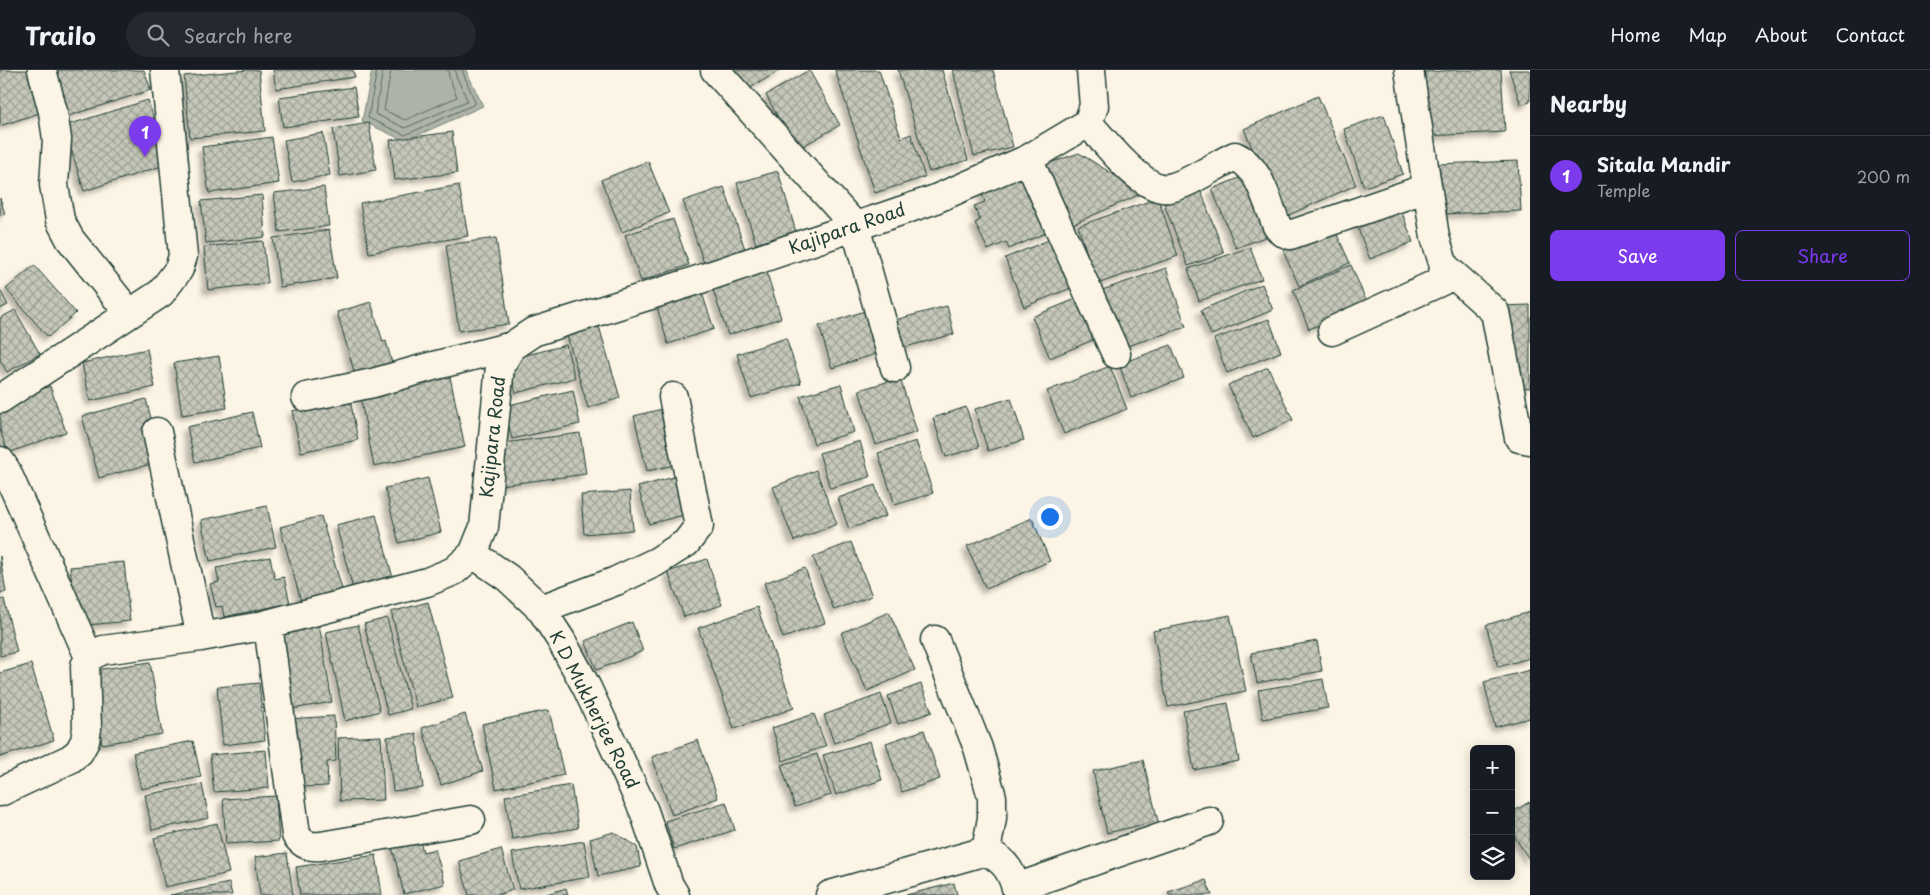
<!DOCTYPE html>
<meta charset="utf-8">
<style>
body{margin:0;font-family:"Playpen Sans",sans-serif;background:#242831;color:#f1f3f6}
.controls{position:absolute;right:15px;bottom:15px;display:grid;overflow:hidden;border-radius:8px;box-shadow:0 2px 12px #0003}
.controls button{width:45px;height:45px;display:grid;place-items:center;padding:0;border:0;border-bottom:1px solid #363941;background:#171b24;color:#f1f3f6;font:25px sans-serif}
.you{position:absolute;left:1049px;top:446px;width:18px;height:18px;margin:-12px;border:4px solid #fff;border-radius:50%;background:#1a73e8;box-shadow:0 0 0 8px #1a73e833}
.badge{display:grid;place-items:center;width:32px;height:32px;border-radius:50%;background:#7c3aed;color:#fff;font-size:16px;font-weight:700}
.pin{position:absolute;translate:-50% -41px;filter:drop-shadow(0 1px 2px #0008)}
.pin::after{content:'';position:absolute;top:26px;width:18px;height:15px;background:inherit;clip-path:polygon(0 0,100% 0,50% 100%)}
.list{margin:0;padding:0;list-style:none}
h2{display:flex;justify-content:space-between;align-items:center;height:65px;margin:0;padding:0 20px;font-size:21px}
h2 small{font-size:16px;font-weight:400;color:#9ea1a6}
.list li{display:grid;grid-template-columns:32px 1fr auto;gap:15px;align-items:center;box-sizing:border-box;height:80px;padding:0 20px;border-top:1px solid #363941}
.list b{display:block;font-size:19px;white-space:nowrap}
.list p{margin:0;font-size:16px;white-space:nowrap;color:#9ea1a6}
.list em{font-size:16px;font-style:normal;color:#9ea1a6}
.actions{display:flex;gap:10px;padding:15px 20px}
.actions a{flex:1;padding:11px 0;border:1px solid #7c3aed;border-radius:8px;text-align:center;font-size:18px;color:#7c3aed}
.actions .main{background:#7c3aed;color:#fff}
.icon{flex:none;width:28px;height:28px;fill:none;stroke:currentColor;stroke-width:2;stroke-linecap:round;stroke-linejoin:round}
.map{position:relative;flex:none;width:1530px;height:825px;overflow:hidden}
header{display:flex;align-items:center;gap:30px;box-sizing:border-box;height:70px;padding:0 25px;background:#171b24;border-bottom:1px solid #363941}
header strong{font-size:24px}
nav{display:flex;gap:28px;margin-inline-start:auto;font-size:18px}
.search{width:350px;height:45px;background:#242831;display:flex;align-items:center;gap:12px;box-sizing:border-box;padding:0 18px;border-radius:28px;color:#9ea1a6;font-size:19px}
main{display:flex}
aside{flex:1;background:#171b24}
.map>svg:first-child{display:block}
.water{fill:#aeb3a7;stroke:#758479}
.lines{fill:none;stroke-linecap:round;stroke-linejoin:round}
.shore{stroke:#586c62;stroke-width:1}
.building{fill:url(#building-cross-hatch);stroke:#1f3d34;filter:url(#shadow)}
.minor-casing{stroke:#1f3d34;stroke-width:31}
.minor{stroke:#fcf5e5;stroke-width:28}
.labels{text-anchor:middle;stroke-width:5;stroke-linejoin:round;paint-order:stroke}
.street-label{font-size:18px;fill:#1f3d34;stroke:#fcf5e5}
</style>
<header>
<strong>Trailo</strong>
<div class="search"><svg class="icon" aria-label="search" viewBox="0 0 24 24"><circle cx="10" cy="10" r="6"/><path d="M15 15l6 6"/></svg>Search here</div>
<nav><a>Home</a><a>Map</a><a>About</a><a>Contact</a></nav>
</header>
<main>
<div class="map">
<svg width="1530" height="825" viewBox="0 0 1530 825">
<defs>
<pattern id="building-cross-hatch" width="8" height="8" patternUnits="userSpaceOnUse" patternTransform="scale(1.25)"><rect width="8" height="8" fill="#c5c7b9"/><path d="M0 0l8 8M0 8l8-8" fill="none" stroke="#9fa397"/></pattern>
<filter id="shadow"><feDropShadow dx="-4.5" dy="4.5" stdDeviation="2.5" flood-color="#0004"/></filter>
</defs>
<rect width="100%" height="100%" fill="#fcf5e5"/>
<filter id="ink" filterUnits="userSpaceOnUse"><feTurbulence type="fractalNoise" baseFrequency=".02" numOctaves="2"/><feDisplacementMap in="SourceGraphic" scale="10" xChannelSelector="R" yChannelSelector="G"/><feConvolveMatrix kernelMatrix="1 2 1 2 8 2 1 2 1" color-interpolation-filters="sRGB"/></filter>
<g filter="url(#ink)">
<path class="water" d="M 372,0 L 466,0 L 483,36 L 405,71 L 362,51 Z"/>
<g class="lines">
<path class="shore" d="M 377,0 L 368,48 L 405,65 L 475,34 L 475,32 L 462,0
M 383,0 L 375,44 L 405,58 L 467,31 L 467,29 L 456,6 L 455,0
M 391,0 L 384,40 L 405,50 L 457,27 L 449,7 L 448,0"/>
</g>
<path class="building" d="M 0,0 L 32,0 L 45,41 L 0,56 Z
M 53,0 L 144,0 L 151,20 L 68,46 Z
M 248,0 L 259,0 L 265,61 L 190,68 L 184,6 Z
M 273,0 L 353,0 L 355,7 L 276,19 Z
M 732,0 L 781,0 L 745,21 Z
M 809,0 L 840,55 L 796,80 L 766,25 Z
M 835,0 L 879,0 L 901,68 L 911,64 L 925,107 L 875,123 Z
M 898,0 L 942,0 L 968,90 L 929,102 Z
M 953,0 L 993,0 L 1013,77 L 974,86 Z
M 1459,0 L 1501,0 L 1505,62 L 1428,66 L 1423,2 Z
M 1509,0 L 1530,0 L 1530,32 L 1521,35 Z
M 354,17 L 359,47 L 283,57 L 279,27 Z
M 1318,26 L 1356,115 L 1282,148 L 1244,59 Z
M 148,30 L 168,94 L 84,121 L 64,56 Z
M 1384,45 L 1403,104 L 1364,117 L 1344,59 Z
M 369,53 L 376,100 L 340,106 L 333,59 Z
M 452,62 L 457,103 L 395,110 L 390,70 Z
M 323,63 L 330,105 L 292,112 L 284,70 Z
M 272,67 L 279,113 L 209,123 L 202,77 Z
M 1079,83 L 1143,123 L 1071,155 L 1044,95 Z
M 648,91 L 669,143 L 622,162 L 601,110 Z
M 1518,91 L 1521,141 L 1440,144 L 1437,94 Z
M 1024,100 L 1050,161 L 1009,179 L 1006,172 L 988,180 L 975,153 L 980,150 L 974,136 L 985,132 L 980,119 Z
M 778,101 L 796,162 L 756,174 L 737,113 Z
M 1249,104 L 1273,164 L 1236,178 L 1212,119 Z
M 459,115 L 468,166 L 369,183 L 360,133 Z
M 324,117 L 329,156 L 279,162 L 274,123 Z
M 724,117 L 747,185 L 706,199 L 683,131 Z
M 1201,121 L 1224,183 L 1188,196 L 1164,134 Z
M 262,125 L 265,167 L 206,173 L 201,131 Z
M 0,128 L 5,144 L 0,146 Z
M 1158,128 L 1178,186 L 1097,214 L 1078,156 Z
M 1400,137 L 1413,172 L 1370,189 L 1356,154 Z
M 673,149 L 689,195 L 641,211 L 625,165 Z
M 1334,158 L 1350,193 L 1299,216 L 1283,181 Z
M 329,160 L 337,208 L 280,217 L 273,168 Z
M 1056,167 L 1076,216 L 1024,237 L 1005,188 Z
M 496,168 L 509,254 L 459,261 L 446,175 Z
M 263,171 L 268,213 L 208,220 L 204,177 Z
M 1250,177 L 1262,209 L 1199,231 L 1188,199 Z
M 34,195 L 76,243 L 48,267 L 6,219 Z
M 1351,195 L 1368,235 L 1309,259 L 1293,220 Z
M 1166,198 L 1186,257 L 1121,278 L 1102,220 Z
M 766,200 L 781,248 L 728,265 L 712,217 Z
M 1262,214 L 1273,240 L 1211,265 L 1201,240 Z
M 0,220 L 8,235 L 0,239 Z
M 701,220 L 714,259 L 668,274 L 656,234 Z
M 1083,226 L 1100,267 L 1050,288 L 1032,247 Z
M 371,232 L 383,272 L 386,271 L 393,297 L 356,308 L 337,242 Z
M 1530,235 L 1530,318 L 1514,317 L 1499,236 Z
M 947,236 L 954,264 L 898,279 L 891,251 Z
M 871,239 L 885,281 L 832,298 L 819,256 Z
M 15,240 L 40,284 L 7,302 L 0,290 L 0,248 Z
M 1269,249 L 1281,282 L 1227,303 L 1214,269 Z
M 598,253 L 620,328 L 588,338 L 566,262 Z
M 786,268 L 801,313 L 751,328 L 737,284 Z
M 566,275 L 575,308 L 516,323 L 507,290 Z
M 1171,275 L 1184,308 L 1131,328 L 1119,294 Z
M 147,279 L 155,317 L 90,331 L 82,293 Z
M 219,286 L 227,338 L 182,345 L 174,293 Z
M 1110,296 L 1127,339 L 1064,364 L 1047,321 Z
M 1268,297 L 1293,350 L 1253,368 L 1228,315 Z
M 450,307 L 465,377 L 374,396 L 360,326 Z
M 900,308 L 917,362 L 876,375 L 859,320 Z
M 841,314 L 854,362 L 814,374 L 800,326 Z
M 50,316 L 66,362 L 8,383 L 0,360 L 0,335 Z
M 573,320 L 580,354 L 512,369 L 504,336 Z
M 1011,328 L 1024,370 L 988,381 L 975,339 Z
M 146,329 L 162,391 L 99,408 L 82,346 Z
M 350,329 L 358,370 L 301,382 L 292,341 Z
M 966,337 L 979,377 L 946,387 L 933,348 Z
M 666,338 L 679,394 L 647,401 L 634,346 Z
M 252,342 L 260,378 L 195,392 L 187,357 Z
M 580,363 L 586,404 L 501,415 L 496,374 Z
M 860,371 L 870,407 L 830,418 L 819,383 Z
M 916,371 L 933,423 L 895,435 L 878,383 Z
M 816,400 L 837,454 L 794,471 L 773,417 Z
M 681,405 L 691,443 L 649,454 L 638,417 Z
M 428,408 L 441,462 L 399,473 L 385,418 Z
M 875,415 L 886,446 L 849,459 L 838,428 Z
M 630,421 L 633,460 L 584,464 L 581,425 Z
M 267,436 L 276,477 L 210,491 L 201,450 Z
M 376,445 L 393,508 L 353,519 L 336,455 Z
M 321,446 L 342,519 L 301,531 L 280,457 Z
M 1032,448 L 1050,491 L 986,519 L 967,476 Z
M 851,472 L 872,526 L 834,540 L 813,487 Z
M 0,486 L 6,522 L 0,523 Z
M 270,487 L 275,509 L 284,507 L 290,533 L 224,547 L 222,536 L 216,537 L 210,514 L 219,512 L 216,498 Z
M 707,489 L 722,535 L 684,547 L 668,502 Z
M 124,492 L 130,551 L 77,556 L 70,497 Z
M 805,498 L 825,553 L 783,568 L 764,513 Z
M 4,529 L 17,582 L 0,586 L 0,530 Z
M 428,532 L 453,628 L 416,637 L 391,542 Z
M 757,537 L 794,638 L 734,659 L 698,558 Z
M 889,542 L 915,600 L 867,621 L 841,563 Z
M 1530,542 L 1530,588 L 1498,597 L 1486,555 Z
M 1230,545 L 1246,621 L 1168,637 L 1153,561 Z
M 387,548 L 411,639 L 388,645 L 364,554 Z
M 632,552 L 643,581 L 597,600 L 585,571 Z
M 319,554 L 332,632 L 286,640 L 273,562 Z
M 358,555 L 380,641 L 345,651 L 326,562 Z
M 1317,571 L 1322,601 L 1257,613 L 1251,583 Z
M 150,592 L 162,664 L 102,674 L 89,601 Z
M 31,594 L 54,670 L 0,687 L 0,603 Z
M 1530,600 L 1530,648 L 1495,657 L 1484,612 Z
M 1323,609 L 1328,638 L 1263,649 L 1258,620 Z
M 259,613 L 265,670 L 223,675 L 217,617 Z
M 921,614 L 932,642 L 898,654 L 888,626 Z
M 881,624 L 891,653 L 834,673 L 824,645 Z
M 1228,633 L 1239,691 L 1194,700 L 1183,641 Z
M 549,640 L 564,705 L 496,719 L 482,654 Z
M 465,644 L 483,701 L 441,715 L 422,658 Z
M 814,644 L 826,676 L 783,691 L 772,658 Z
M 334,646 L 336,691 L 327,692 L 328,716 L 300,717 L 288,649 Z
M 924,660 L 940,709 L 902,722 L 886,673 Z
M 416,663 L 423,718 L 393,721 L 387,667 Z
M 381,666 L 384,730 L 340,731 L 338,668 Z
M 698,670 L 718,728 L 672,745 L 652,687 Z
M 193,671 L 201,707 L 141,719 L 133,683 Z
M 870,671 L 882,710 L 836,725 L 823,685 Z
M 266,680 L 269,718 L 214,722 L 210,685 Z
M 817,684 L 831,725 L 795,737 L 781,695 Z
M 1143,690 L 1158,751 L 1107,763 L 1093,701 Z
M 202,714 L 209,748 L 152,760 L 145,725 Z
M 571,715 L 578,758 L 512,769 L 505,726 Z
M 276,726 L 279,771 L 226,774 L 223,729 Z
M 726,732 L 735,760 L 674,779 L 665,751 Z
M 1529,732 L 1530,733 L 1530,791 L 1511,761 L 1511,743 Z
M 217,753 L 229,803 L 165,817 L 154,768 Z
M 418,762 L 423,782 L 435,779 L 445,814 L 404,824 L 390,769 Z
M 614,762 L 637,777 L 641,797 L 598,806 L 590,769 Z
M 584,771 L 590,807 L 519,819 L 512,783 Z
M 501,779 L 513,820 L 496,825 L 469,825 L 459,791 Z
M 287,783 L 293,825 L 260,825 L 255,787 Z
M 376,785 L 382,825 L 300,825 L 296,797 Z
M 1206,810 L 1212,825 L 1169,825 L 1168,822 Z
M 229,813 L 232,825 L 170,825 Z
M 954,813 L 957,825 L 906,825 Z
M 566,818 L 568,825 L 543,825 Z"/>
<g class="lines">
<defs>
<path id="minor" d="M 42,0 L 53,42 L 57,69 L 54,115 L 60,150 L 70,169 L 129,243
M 715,0 L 855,156 L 895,298
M 1088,53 C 1104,70 1143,123 1169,118 C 1190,114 1215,95 1235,86 C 1260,97 1267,132 1277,156 L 1282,162 L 1290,165 L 1427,118
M 1028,89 L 1116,284
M 1444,196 L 1495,242 L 1519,368 L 1530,370
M 1332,261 L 1442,211 L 1444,196 L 1435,167 L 1409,0
M 306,327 L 373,313 L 433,296 L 512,276
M 0,329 L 161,223 L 179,199 L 183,186 L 165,0
M 157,362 L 201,567
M 0,391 L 6,400 L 89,587
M 473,484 L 508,508 L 541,539 L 561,570 L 587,618 L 644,741 L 669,815 L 675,825
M 541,539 L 616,511 L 656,492 L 686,473 L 699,456 L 673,327
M 268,555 L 296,765 C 303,775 309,777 321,776 L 471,750
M 935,570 L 978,678 L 992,727 L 992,748 L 986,781
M 0,722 L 70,689 L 79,682 L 85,671 L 87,658 L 85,596 L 89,587 L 103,580 L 201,567 L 256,557 L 427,512 L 454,501 L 473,484 L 484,457 L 500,296 L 512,276 L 533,262 L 689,213 L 933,130 L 1028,89 L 1088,53 L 1094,36 L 1091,0
M 1016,818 L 1209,751
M 830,825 L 986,781 C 1007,792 1012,802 1018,825"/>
</defs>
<use href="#minor" class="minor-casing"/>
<use href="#minor" class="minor"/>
</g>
</g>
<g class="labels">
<g class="street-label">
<text transform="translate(847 159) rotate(-19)" y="6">Kajipara Road</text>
<text transform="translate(493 367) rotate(-84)" y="6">Kajipara Road</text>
<text transform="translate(594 640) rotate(63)" y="6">K D Mukherjee Road</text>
</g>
</g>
</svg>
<div class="controls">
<button>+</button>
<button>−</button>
<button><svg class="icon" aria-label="layers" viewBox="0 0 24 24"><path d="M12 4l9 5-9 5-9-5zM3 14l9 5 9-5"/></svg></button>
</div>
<div class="you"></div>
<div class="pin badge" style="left:145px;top:87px">1</div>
</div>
<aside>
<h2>Nearby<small></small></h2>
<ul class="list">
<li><span class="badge">1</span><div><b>Sitala Mandir</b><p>Temple</p></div><em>200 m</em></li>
</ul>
<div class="actions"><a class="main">Save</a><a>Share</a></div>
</aside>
</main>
